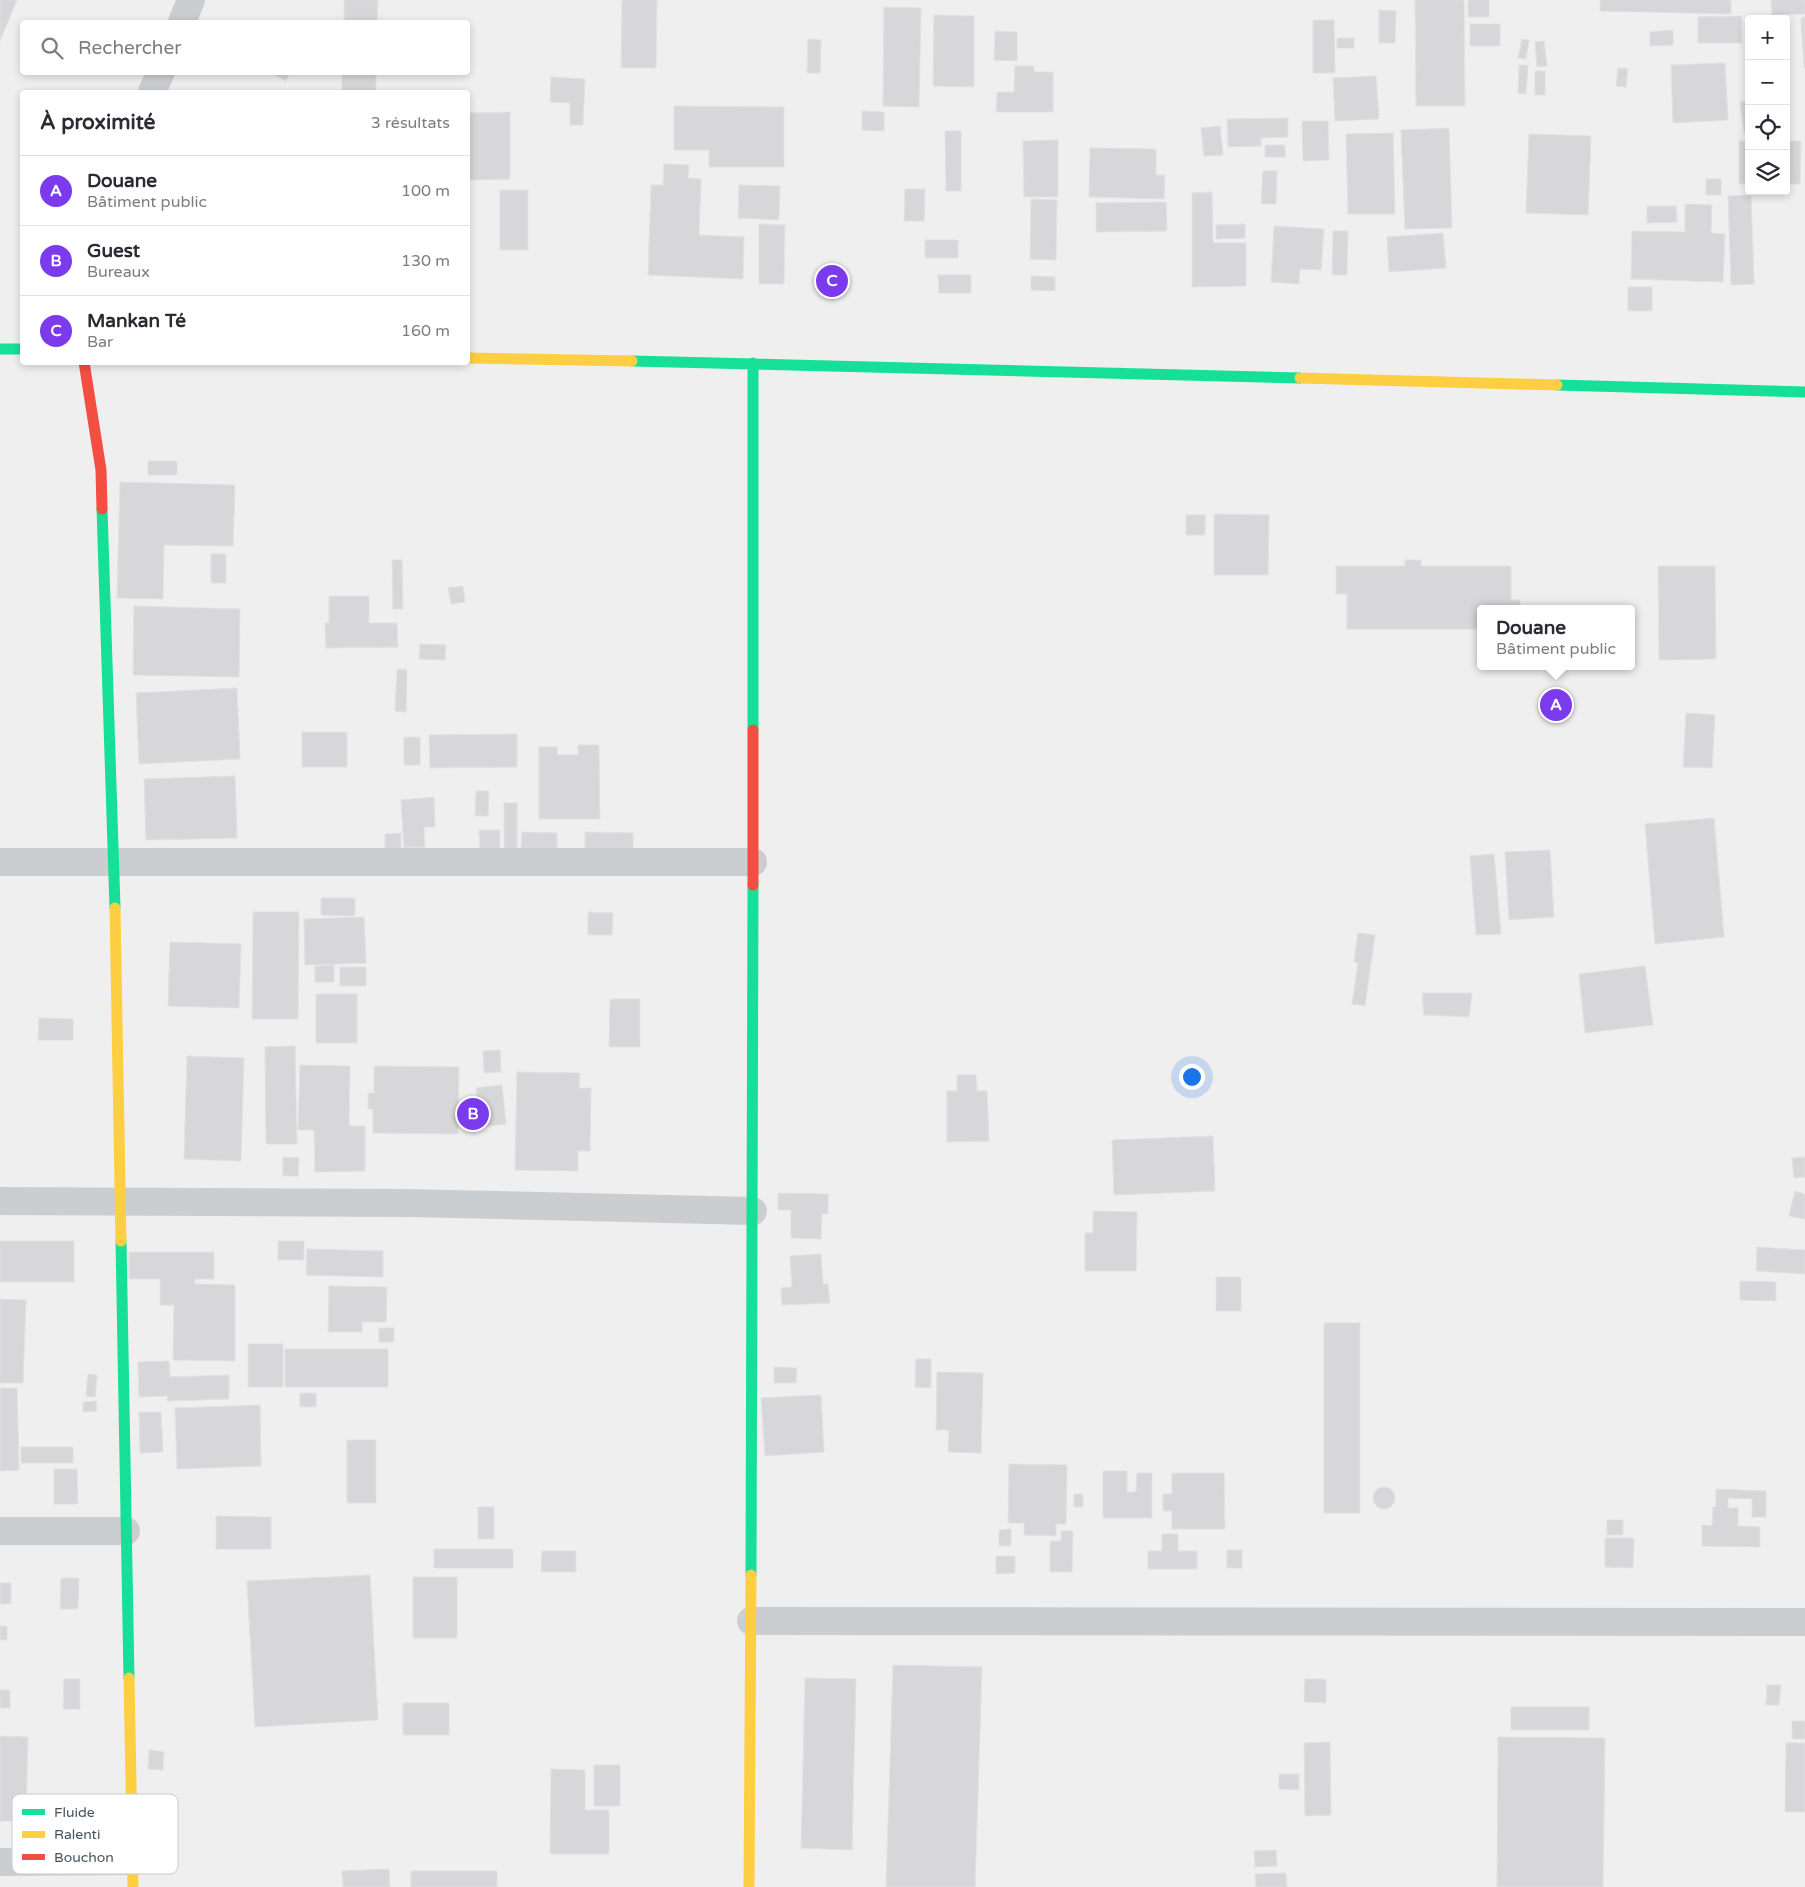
<!DOCTYPE html>
<html lang="fr">
<meta charset="utf-8">
<style>
body{margin:0;font-family:"Varela Round",sans-serif;background:#f7f7f7;color:#2b2b33}
.controls{position:absolute;right:15px;top:15px;display:grid;overflow:hidden;border-radius:5px;box-shadow:0 2px 8px #0003}
.controls button{width:45px;height:45px;display:grid;place-items:center;padding:0;border:0;border-bottom:1px solid #e1e1e2;background:#fff;color:#2b2b33;font:25px sans-serif}
.you{position:absolute;left:1191px;top:1076px;width:18px;height:18px;margin:-12px;border:4px solid #fff;border-radius:50%;background:#1a73e8;box-shadow:0 0 0 8px #1a73e833}
.badge{display:grid;place-items:center;width:32px;height:32px;border-radius:50%;background:#7c3aed;color:#fff;font-size:16px;font-weight:700}
.pin{position:absolute;translate:-50% -50%;border:2px solid #fff;box-shadow:0 1px 5px #0006}
.popup{position:absolute;left:1477px;top:605px;width:158px;height:65px;box-sizing:border-box;display:grid;place-content:center;border-radius:5px;background:#fff;filter:drop-shadow(0 1px 4px #0005);font-size:16px;white-space:nowrap;color:#7c7c81}
.popup b{font-size:19px;color:#2b2b33}
.popup::after{content:'';position:absolute;left:50%;top:100%;margin-left:-10px;border:10px solid transparent;border-top-color:#fff}
.list{margin:0;padding:0;list-style:none}
h2{display:flex;justify-content:space-between;align-items:center;height:65px;margin:0;padding:0 20px;font-size:21px}
h2 small{font-size:16px;font-weight:400;color:#7c7c81}
.list li{display:grid;grid-template-columns:32px 1fr auto;gap:15px;align-items:center;box-sizing:border-box;height:70px;padding:0 20px;border-top:1px solid #e1e1e2}
.list b{display:block;font-size:19px;white-space:nowrap}
.list p{margin:0;font-size:16px;white-space:nowrap;color:#7c7c81}
.list em{font-size:16px;font-style:normal;color:#7c7c81}
.icon{flex:none;width:28px;height:28px;fill:none;stroke:currentColor;stroke-width:2;stroke-linecap:round;stroke-linejoin:round}
.map{position:relative;flex:none;width:1805px;height:1887px;overflow:hidden}
.search{position:absolute;background:#fff;box-shadow:0 2px 8px #0003;left:20px;top:20px;width:450px;height:55px;display:flex;align-items:center;gap:12px;box-sizing:border-box;padding:0 18px;border-radius:5px;color:#7c7c81;font-size:19px}
.panel{position:absolute;background:#fff;box-shadow:0 2px 8px #0003;left:20px;top:90px;width:450px;height:275px;border-radius:5px}
.map>svg:first-child{display:block}
.building{fill:#d7d7d9;stroke:#e1e1e2}
.lines{fill:none;stroke-linecap:round;stroke-linejoin:round}
.street{stroke:#cbced1;stroke-width:28}
.fast{stroke:#16e098;stroke-width:11}
.slow{stroke:#ffcf43;stroke-width:11}
.jam{stroke:#f24e42;stroke-width:11}
.key{fill:#fff;stroke:#c7cbcf;stroke-width:1}
.key-label{font-size:14px;fill:#45525e}
</style>
<div class="map">
<svg width="1805" height="1887" viewBox="0 0 1805 1887">
<rect width="100%" height="100%" fill="#f0efef"/>
<path class="building" d="M 0,0 L 17,0 L 0,41 Z
M 344,0 L 378,0 L 377,22 L 344,22 Z
M 622,0 L 657,0 L 656,68 L 621,68 Z
M 1415,0 L 1464,0 L 1465,106 L 1416,106 Z
M 1468,0 L 1489,0 L 1489,17 L 1468,17 Z
M 1600,0 L 1731,0 L 1731,14 L 1600,11 Z
M 1771,0 L 1805,0 L 1805,14 L 1772,15 Z
M 884,7 L 921,8 L 919,107 L 883,106 Z
M 1379,10 L 1396,11 L 1395,43 L 1379,43 Z
M 934,15 L 974,16 L 974,87 L 933,86 Z
M 1741,16 L 1742,43 L 1698,43 L 1698,17 Z
M 1805,17 L 1805,67 L 1804,68 L 1801,18 Z
M 1313,20 L 1334,20 L 1335,73 L 1313,73 Z
M 1470,24 L 1500,24 L 1500,46 L 1470,46 Z
M 1673,30 L 1673,45 L 1650,46 L 1650,32 Z
M 995,31 L 1017,32 L 1017,61 L 994,60 Z
M 1337,38 L 1354,38 L 1354,48 L 1337,48 Z
M 808,39 L 821,40 L 820,73 L 807,73 Z
M 1522,39 L 1529,40 L 1526,59 L 1518,58 Z
M 1544,41 L 1547,66 L 1537,67 L 1535,42 Z
M 1725,63 L 1728,120 L 1673,123 L 1671,65 Z
M 1519,65 L 1528,65 L 1526,94 L 1518,94 Z
M 1015,66 L 1034,66 L 1034,72 L 1053,72 L 1053,112 L 996,112 L 997,92 L 1014,92 Z
M 1618,68 L 1628,69 L 1626,87 L 1616,86 Z
M 1535,71 L 1545,71 L 1545,95 L 1535,95 Z
M 269,72 L 290,72 L 286,81 Z
M 342,72 L 376,72 L 376,92 L 342,92 Z
M 1376,76 L 1379,119 L 1335,121 L 1333,78 Z
M 551,77 L 585,79 L 583,125 L 570,125 L 570,103 L 550,102 Z
M 1749,101 L 1749,133 L 1744,133 L 1740,102 Z
M 674,106 L 784,107 L 784,167 L 709,167 L 709,150 L 674,150 Z
M 862,111 L 884,112 L 884,131 L 862,130 Z
M 510,112 L 510,179 L 468,180 L 468,113 Z
M 1288,118 L 1288,137 L 1261,138 L 1261,146 L 1228,147 L 1227,119 Z
M 1302,121 L 1328,121 L 1329,160 L 1303,161 Z
M 1220,126 L 1223,155 L 1204,156 L 1201,128 Z
M 1449,128 L 1452,228 L 1405,229 L 1401,130 Z
M 945,131 L 961,131 L 961,191 L 946,191 Z
M 1393,133 L 1395,214 L 1348,214 L 1346,134 Z
M 1529,134 L 1591,136 L 1588,215 L 1526,213 Z
M 1058,140 L 1058,197 L 1024,197 L 1023,141 Z
M 1739,141 L 1749,141 L 1749,184 L 1739,184 Z
M 1786,141 L 1801,141 L 1800,184 L 1786,184 Z
M 1265,145 L 1285,145 L 1285,157 L 1265,157 Z
M 1090,148 L 1156,149 L 1156,175 L 1165,175 L 1164,199 L 1089,197 Z
M 664,164 L 689,165 L 688,178 L 701,179 L 699,235 L 744,237 L 743,279 L 648,275 L 651,185 L 663,185 Z
M 1263,171 L 1277,171 L 1276,204 L 1261,204 Z
M 1706,179 L 1721,179 L 1721,195 L 1706,195 Z
M 739,185 L 780,186 L 779,220 L 738,218 Z
M 905,189 L 925,189 L 924,221 L 904,221 Z
M 500,190 L 528,190 L 528,250 L 500,250 Z
M 1212,192 L 1213,243 L 1246,243 L 1246,286 L 1192,287 L 1192,193 Z
M 1751,195 L 1754,284 L 1731,285 L 1728,196 Z
M 1031,199 L 1057,200 L 1056,260 L 1030,259 Z
M 1166,202 L 1167,231 L 1096,232 L 1096,203 Z
M 1685,204 L 1712,205 L 1711,233 L 1725,234 L 1723,282 L 1631,279 L 1632,231 L 1685,232 Z
M 1647,206 L 1676,206 L 1677,222 L 1647,223 Z
M 759,224 L 785,225 L 784,284 L 759,284 Z
M 1245,224 L 1245,238 L 1216,239 L 1216,225 Z
M 1274,226 L 1324,229 L 1321,270 L 1300,269 L 1299,284 L 1271,282 Z
M 1333,231 L 1348,231 L 1347,275 L 1332,275 Z
M 1443,233 L 1446,268 L 1389,272 L 1387,237 Z
M 925,240 L 958,240 L 958,258 L 925,258 Z
M 938,275 L 971,275 L 971,293 L 939,293 Z
M 1031,276 L 1055,277 L 1055,291 L 1031,290 Z
M 1628,287 L 1652,287 L 1652,311 L 1628,311 Z
M 148,461 L 177,461 L 177,475 L 148,475 Z
M 120,482 L 235,485 L 233,546 L 164,545 L 163,599 L 117,598 Z
M 1214,514 L 1269,515 L 1268,575 L 1214,575 Z
M 1186,515 L 1205,515 L 1205,535 L 1186,535 Z
M 211,554 L 226,554 L 226,583 L 211,583 Z
M 392,560 L 402,560 L 403,609 L 393,609 Z
M 1405,560 L 1421,560 L 1421,566 L 1511,566 L 1511,600 L 1520,600 L 1520,609 L 1481,609 L 1481,629 L 1347,629 L 1347,594 L 1336,594 L 1336,566 L 1405,566 Z
M 1658,566 L 1715,566 L 1716,659 L 1659,660 Z
M 463,586 L 465,602 L 451,604 L 448,588 Z
M 329,596 L 369,596 L 369,623 L 397,623 L 398,647 L 326,648 L 325,623 L 329,623 Z
M 134,606 L 240,609 L 239,677 L 133,675 Z
M 420,644 L 446,645 L 445,660 L 419,659 Z
M 397,669 L 407,670 L 406,712 L 395,711 Z
M 237,688 L 240,759 L 139,764 L 136,693 Z
M 1686,713 L 1715,715 L 1712,768 L 1683,767 Z
M 302,732 L 347,732 L 347,767 L 302,767 Z
M 517,734 L 517,767 L 430,768 L 429,735 Z
M 404,737 L 420,737 L 420,765 L 404,765 Z
M 578,745 L 599,745 L 600,819 L 539,819 L 539,747 L 557,747 L 557,755 L 578,755 Z
M 235,776 L 237,838 L 146,840 L 144,779 Z
M 476,791 L 489,791 L 488,816 L 475,816 Z
M 434,797 L 435,827 L 424,827 L 425,847 L 404,848 L 401,800 Z
M 504,803 L 517,803 L 517,849 L 504,849 Z
M 1714,818 L 1724,937 L 1655,944 L 1645,824 Z
M 479,830 L 500,830 L 500,851 L 480,851 Z
M 522,832 L 557,833 L 557,852 L 521,851 Z
M 585,832 L 633,833 L 633,851 L 585,850 Z
M 401,833 L 401,852 L 385,852 L 385,834 Z
M 1550,850 L 1554,917 L 1509,920 L 1505,852 Z
M 1494,854 L 1501,934 L 1476,935 L 1470,856 Z
M 321,898 L 355,898 L 355,916 L 321,915 Z
M 253,912 L 299,912 L 298,1019 L 252,1019 Z
M 588,912 L 613,913 L 612,935 L 588,935 Z
M 364,917 L 366,963 L 305,965 L 304,919 Z
M 1358,933 L 1375,935 L 1365,1006 L 1352,1004 L 1358,963 L 1354,962 Z
M 170,942 L 241,944 L 239,1008 L 168,1006 Z
M 334,965 L 334,982 L 315,982 L 315,966 Z
M 1645,966 L 1653,1025 L 1585,1033 L 1579,974 Z
M 340,967 L 366,967 L 366,986 L 340,986 Z
M 1422,993 L 1472,993 L 1469,1017 L 1424,1015 Z
M 316,994 L 357,994 L 357,1043 L 316,1043 Z
M 610,999 L 640,999 L 640,1047 L 609,1047 Z
M 39,1018 L 73,1019 L 73,1040 L 38,1040 Z
M 295,1046 L 297,1144 L 266,1144 L 265,1047 Z
M 500,1050 L 501,1072 L 484,1073 L 483,1051 Z
M 187,1056 L 244,1058 L 241,1161 L 184,1159 Z
M 300,1065 L 350,1066 L 349,1126 L 365,1126 L 365,1171 L 315,1172 L 314,1130 L 298,1130 Z
M 374,1066 L 459,1067 L 458,1134 L 373,1133 L 373,1109 L 368,1109 L 368,1093 L 374,1093 Z
M 517,1072 L 580,1073 L 579,1088 L 591,1088 L 590,1151 L 578,1151 L 578,1171 L 515,1170 Z
M 957,1075 L 976,1075 L 977,1091 L 987,1091 L 989,1141 L 947,1142 L 947,1091 L 957,1091 Z
M 502,1085 L 506,1124 L 481,1127 L 476,1088 Z
M 1213,1136 L 1215,1191 L 1114,1195 L 1112,1140 Z
M 283,1157 L 299,1158 L 298,1176 L 283,1176 Z
M 1805,1157 L 1805,1177 L 1794,1178 L 1792,1158 Z
M 1795,1191 L 1805,1194 L 1805,1219 L 1789,1216 Z
M 778,1193 L 828,1194 L 828,1214 L 822,1214 L 821,1239 L 791,1238 L 791,1210 L 778,1210 Z
M 1093,1211 L 1137,1212 L 1136,1271 L 1085,1271 L 1085,1233 L 1093,1233 Z
M 0,1241 L 74,1241 L 74,1282 L 0,1282 Z
M 278,1241 L 304,1241 L 304,1260 L 278,1260 Z
M 1757,1247 L 1805,1250 L 1805,1274 L 1756,1271 Z
M 307,1249 L 383,1251 L 383,1277 L 306,1275 Z
M 129,1252 L 214,1252 L 214,1279 L 195,1279 L 195,1284 L 235,1285 L 235,1361 L 173,1360 L 174,1305 L 160,1305 L 160,1279 L 129,1279 Z
M 821,1254 L 823,1284 L 828,1284 L 830,1303 L 782,1305 L 781,1288 L 792,1287 L 790,1256 Z
M 1216,1277 L 1241,1277 L 1241,1311 L 1216,1311 Z
M 1740,1281 L 1776,1282 L 1776,1301 L 1740,1300 Z
M 329,1286 L 387,1287 L 386,1322 L 362,1322 L 362,1332 L 328,1332 Z
M 0,1299 L 26,1300 L 23,1383 L 0,1383 Z
M 1324,1323 L 1360,1323 L 1360,1513 L 1324,1513 Z
M 379,1328 L 394,1328 L 394,1342 L 379,1342 Z
M 248,1344 L 283,1344 L 283,1387 L 248,1387 Z
M 285,1349 L 388,1349 L 388,1387 L 285,1387 Z
M 916,1359 L 931,1359 L 931,1388 L 915,1387 Z
M 169,1361 L 170,1377 L 229,1375 L 229,1399 L 167,1401 L 167,1396 L 139,1397 L 138,1362 Z
M 774,1367 L 797,1368 L 796,1383 L 774,1383 Z
M 937,1372 L 983,1373 L 981,1453 L 948,1452 L 949,1430 L 936,1430 Z
M 88,1374 L 97,1375 L 95,1397 L 86,1396 Z
M 0,1388 L 17,1388 L 19,1470 L 0,1471 Z
M 300,1393 L 316,1393 L 316,1407 L 300,1407 Z
M 821,1395 L 824,1452 L 765,1456 L 761,1398 Z
M 96,1401 L 97,1411 L 83,1412 L 83,1402 Z
M 260,1405 L 261,1466 L 177,1469 L 175,1408 Z
M 139,1412 L 161,1412 L 163,1452 L 140,1453 Z
M 347,1440 L 376,1440 L 376,1503 L 347,1503 Z
M 21,1447 L 73,1447 L 73,1463 L 21,1463 Z
M 1009,1464 L 1067,1465 L 1066,1524 L 1056,1524 L 1056,1536 L 1024,1535 L 1024,1523 L 1008,1523 Z
M 54,1469 L 77,1469 L 78,1504 L 54,1504 Z
M 1103,1471 L 1127,1471 L 1127,1492 L 1136,1492 L 1137,1473 L 1152,1473 L 1152,1518 L 1103,1518 Z
M 1172,1473 L 1224,1473 L 1225,1529 L 1172,1529 L 1172,1511 L 1163,1511 L 1163,1494 L 1172,1494 Z
M1373 1498a11 11 0 1 1 22 0a11 11 0 1 1-22 0Z
M 1716,1489 L 1766,1491 L 1766,1517 L 1752,1517 L 1752,1499 L 1728,1498 L 1728,1508 L 1738,1508 L 1738,1526 L 1760,1527 L 1760,1547 L 1702,1546 L 1702,1525 L 1712,1526 L 1713,1507 L 1716,1507 Z
M 1074,1494 L 1083,1494 L 1083,1507 L 1074,1507 Z
M 478,1507 L 494,1507 L 494,1539 L 478,1539 Z
M 216,1516 L 271,1517 L 271,1549 L 216,1549 Z
M 1607,1520 L 1623,1520 L 1623,1535 L 1607,1535 Z
M 1011,1529 L 1011,1546 L 999,1546 L 999,1530 Z
M 1061,1531 L 1073,1531 L 1072,1572 L 1050,1572 L 1050,1541 L 1061,1541 Z
M 1162,1534 L 1178,1534 L 1178,1551 L 1197,1551 L 1197,1569 L 1148,1569 L 1148,1551 L 1162,1551 Z
M 1605,1538 L 1634,1538 L 1633,1568 L 1605,1567 Z
M 434,1549 L 513,1549 L 513,1568 L 434,1568 Z
M 1227,1550 L 1242,1550 L 1242,1568 L 1227,1568 Z
M 542,1551 L 576,1551 L 576,1572 L 541,1572 Z
M 996,1556 L 1015,1556 L 1015,1573 L 996,1574 Z
M 370,1575 L 378,1720 L 255,1727 L 247,1581 Z
M 413,1577 L 457,1577 L 457,1638 L 413,1638 Z
M 61,1578 L 79,1578 L 78,1609 L 60,1609 Z
M 0,1583 L 11,1583 L 11,1604 L 0,1604 Z
M 0,1626 L 7,1626 L 7,1640 L 0,1640 Z
M 893,1665 L 982,1667 L 975,1887 L 886,1887 Z
M 805,1678 L 856,1679 L 852,1850 L 801,1848 Z
M 64,1679 L 80,1679 L 80,1709 L 63,1709 Z
M 1305,1679 L 1326,1679 L 1326,1703 L 1304,1702 Z
M 1767,1685 L 1781,1685 L 1779,1705 L 1766,1705 Z
M 0,1690 L 10,1690 L 10,1708 L 0,1708 Z
M 403,1703 L 449,1703 L 449,1735 L 403,1735 Z
M 1511,1707 L 1589,1707 L 1589,1730 L 1511,1730 Z
M 1792,1721 L 1805,1721 L 1805,1739 L 1792,1739 Z
M 0,1736 L 28,1737 L 26,1821 L 0,1821 Z
M 1498,1737 L 1605,1738 L 1603,1887 L 1497,1887 Z
M 1330,1742 L 1331,1815 L 1305,1816 L 1304,1743 Z
M 1786,1743 L 1805,1743 L 1805,1812 L 1785,1812 Z
M 149,1750 L 164,1752 L 163,1770 L 148,1769 Z
M 594,1765 L 620,1765 L 620,1806 L 594,1806 Z
M 551,1769 L 585,1770 L 585,1810 L 609,1810 L 609,1854 L 550,1854 Z
M 1279,1774 L 1299,1774 L 1299,1790 L 1279,1789 Z
M 151,1821 L 174,1823 L 171,1855 L 148,1853 Z
M 1276,1850 L 1277,1866 L 1255,1867 L 1254,1851 Z
M 389,1869 L 390,1887 L 343,1887 L 342,1871 Z
M 411,1871 L 497,1871 L 497,1887 L 411,1887 Z
M 1286,1873 L 1287,1887 L 1256,1887 L 1255,1874 Z"/>
<g class="lines">
<path class="street" d="M 182,22 L 191,0
M 152,92 L 161,72
M 0,862 L 753,862
M 0,1201 L 408,1203 L 753,1211
M 0,1531 L 126,1531
M 751,1621 L 1805,1622
M 0,1862 L 132,1861"/>
<path class="fast" d="M 0,349 L 22,349
M 632,361 L 1300,378
M 753,363 L 753,730
M 1557,385 L 1805,392
M 102,509 L 115,908
M 121,1241 L 129,1678
M 751,1575 L 753,885"/>
<path class="slow" d="M 468,358 L 632,361
M 1300,378 L 1557,385
M 115,908 L 121,1241
M 129,1678 L 133,1887
M 749,1887 L 751,1575"/>
<path class="jam" d="M 84,362 L 101,470 L 102,509
M 753,730 L 753,885"/>
</g>
<rect x="12" y="1794" width="166" height="80" rx="8" class="key"/>
<rect x="22" y="1809" width="23" height="6" fill="#16e098"/>
<rect x="22" y="1831" width="23" height="7" fill="#ffcf43"/>
<rect x="22" y="1854" width="23" height="6" fill="#f24e42"/>
<g class="key-label">
<text x="54" y="1817">Fluide</text>
<text x="54" y="1839">Ralenti</text>
<text x="54" y="1862">Bouchon</text>
</g>
</svg>
<div class="controls">
<button>+</button>
<button>−</button>
<button><svg class="icon" aria-label="locate" viewBox="0 0 24 24"><circle cx="12" cy="12" r="6"/><path d="M12 2v4M12 18v4M2 12h4M18 12h4"/></svg></button>
<button><svg class="icon" aria-label="layers" viewBox="0 0 24 24"><path d="M12 4l9 5-9 5-9-5zM3 14l9 5 9-5"/></svg></button>
</div>
<div class="you"></div>
<div class="pin badge" style="left:1556px;top:705px">A</div>
<div class="popup"><b>Douane</b>Bâtiment public</div>
<div class="pin badge" style="left:473px;top:1114px">B</div>
<div class="pin badge" style="left:832px;top:281px">C</div>
<div class="search"><svg class="icon" aria-label="search" viewBox="0 0 24 24"><circle cx="10" cy="10" r="6"/><path d="M15 15l6 6"/></svg>Rechercher</div>
<section class="panel">
<h2>À proximité<small>3 résultats</small></h2>
<ul class="list">
<li><span class="badge">A</span><div><b>Douane</b><p>Bâtiment public</p></div><em>100 m</em></li>
<li><span class="badge">B</span><div><b>Guest</b><p>Bureaux</p></div><em>130 m</em></li>
<li><span class="badge">C</span><div><b>Mankan Té</b><p>Bar</p></div><em>160 m</em></li>
</ul>
</section>
</div>
